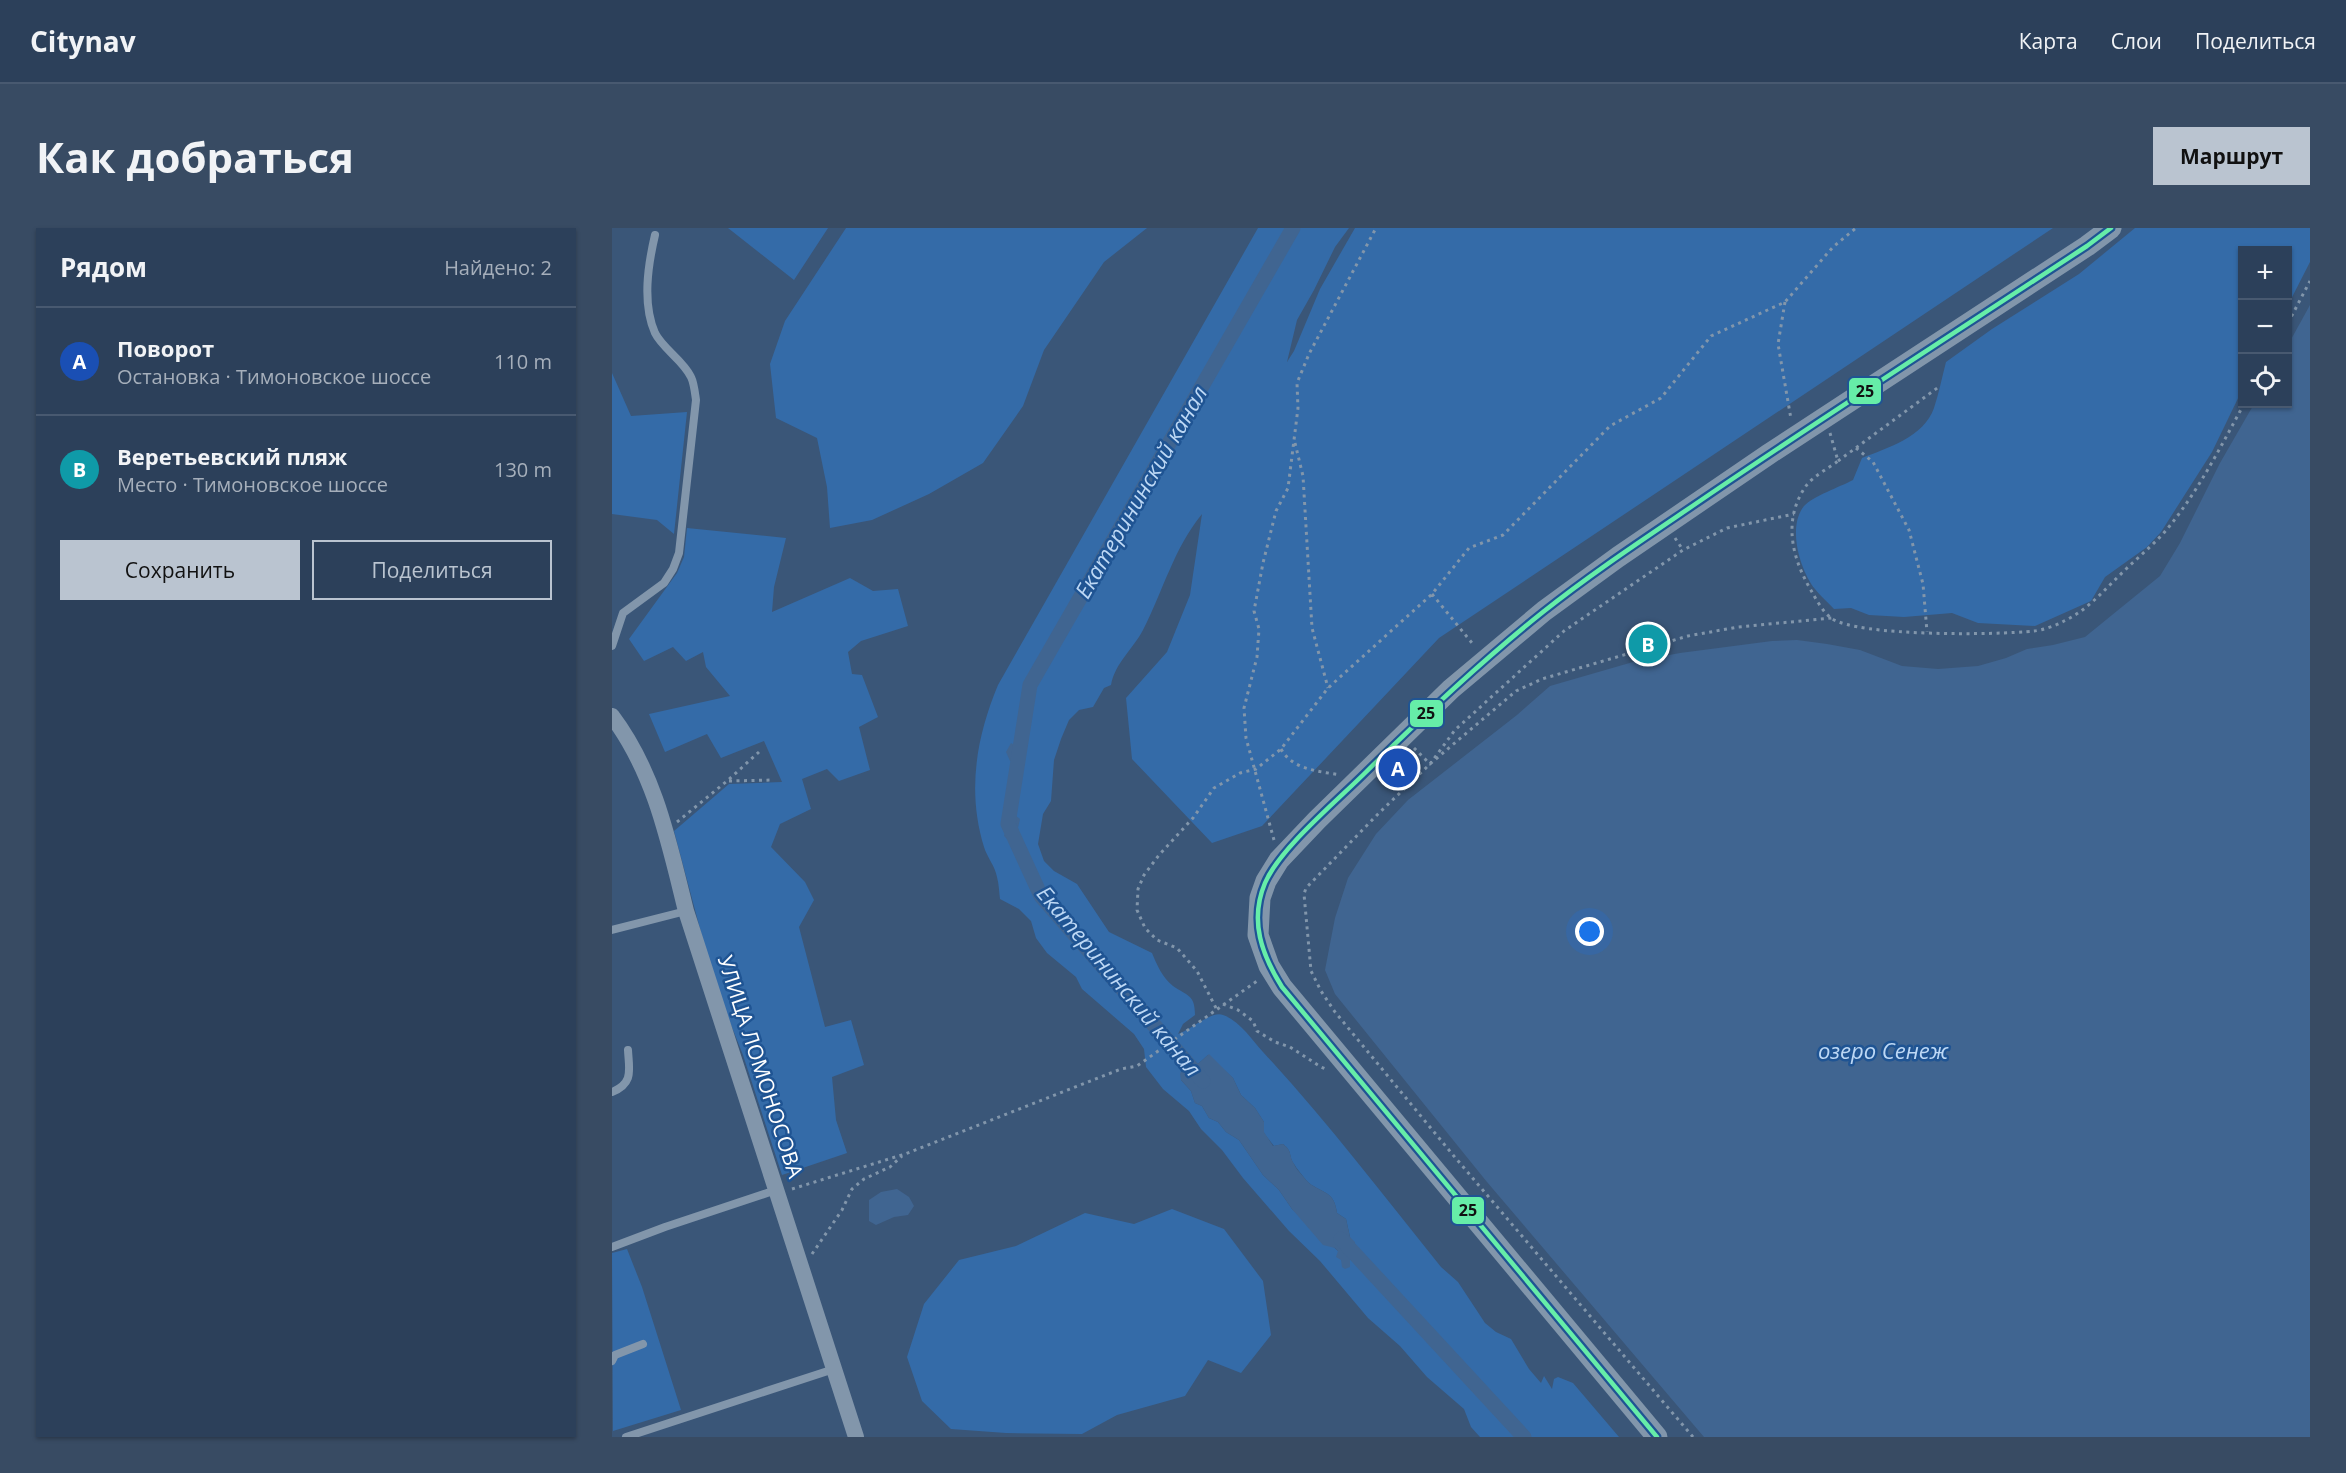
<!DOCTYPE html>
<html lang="ru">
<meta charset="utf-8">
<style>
body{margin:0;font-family:"Open Sans",sans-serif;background:#384b63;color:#f1f3f6}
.controls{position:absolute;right:18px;top:18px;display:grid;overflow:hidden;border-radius:0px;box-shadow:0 2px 4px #0004}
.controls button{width:54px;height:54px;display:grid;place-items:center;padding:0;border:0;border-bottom:2px solid #485970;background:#2c405a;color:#f1f3f6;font:30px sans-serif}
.you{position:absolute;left:978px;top:704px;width:21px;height:21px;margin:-15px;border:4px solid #fff;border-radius:50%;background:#1a73e8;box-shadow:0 0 0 9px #1a73e833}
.badge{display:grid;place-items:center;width:39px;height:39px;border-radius:50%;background:#bac4d0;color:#fff;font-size:20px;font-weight:700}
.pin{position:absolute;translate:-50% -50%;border:3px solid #fff;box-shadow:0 2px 6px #0006}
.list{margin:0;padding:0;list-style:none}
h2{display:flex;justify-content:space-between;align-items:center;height:78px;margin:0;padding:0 24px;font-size:26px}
h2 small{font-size:20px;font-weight:400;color:#a6afbb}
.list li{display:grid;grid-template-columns:39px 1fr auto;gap:18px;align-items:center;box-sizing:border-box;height:108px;padding:0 24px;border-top:2px solid #485970}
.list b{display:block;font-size:22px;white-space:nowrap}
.list p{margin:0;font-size:20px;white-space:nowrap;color:#a6afbb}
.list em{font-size:20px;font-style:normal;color:#a6afbb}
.actions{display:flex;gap:12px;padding:18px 24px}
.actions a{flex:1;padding:14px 0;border:2px solid #bac4d0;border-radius:0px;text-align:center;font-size:21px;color:#bac4d0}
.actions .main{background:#bac4d0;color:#111}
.icon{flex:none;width:33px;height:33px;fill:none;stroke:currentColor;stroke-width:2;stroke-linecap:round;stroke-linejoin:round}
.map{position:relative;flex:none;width:1698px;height:1209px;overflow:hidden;border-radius:0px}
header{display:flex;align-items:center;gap:36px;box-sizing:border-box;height:84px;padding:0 30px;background:#2c405a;border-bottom:2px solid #485970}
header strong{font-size:28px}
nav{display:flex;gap:33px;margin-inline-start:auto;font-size:21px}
.intro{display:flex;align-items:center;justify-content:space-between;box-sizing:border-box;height:144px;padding:0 36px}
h1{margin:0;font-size:42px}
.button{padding:15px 27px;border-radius:0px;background:#bac4d0;color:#111;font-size:21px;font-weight:700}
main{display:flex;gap:36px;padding:0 36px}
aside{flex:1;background:#2c405a;border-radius:0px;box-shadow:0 2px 4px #0004}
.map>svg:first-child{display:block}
.green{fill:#346ba8;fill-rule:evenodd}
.water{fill:#406591}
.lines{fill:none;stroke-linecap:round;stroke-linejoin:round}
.canal{stroke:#406591;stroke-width:15}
.path{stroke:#8296ab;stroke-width:3;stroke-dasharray:3 4.5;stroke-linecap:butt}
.service{stroke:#8296ab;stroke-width:8}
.minor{stroke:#8296ab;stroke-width:16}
.tertiary{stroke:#8296ab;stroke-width:21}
.bus-1-casing{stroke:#1f5493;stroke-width:9}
.bus-1{stroke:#66eda8;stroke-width:4.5}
.labels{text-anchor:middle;stroke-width:5;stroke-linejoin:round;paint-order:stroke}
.street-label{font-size:21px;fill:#fff;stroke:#1f5493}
.water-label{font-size:22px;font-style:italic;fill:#bdd8f5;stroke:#1f5493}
.line-badge{stroke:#1f5493;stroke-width:2}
.pale-badge-label{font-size:16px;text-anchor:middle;font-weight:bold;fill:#111}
</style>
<header>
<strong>Citynav</strong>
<nav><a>Карта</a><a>Слои</a><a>Поделиться</a></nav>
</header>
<div class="intro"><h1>Как добраться</h1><a class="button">Маршрут</a></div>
<main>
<aside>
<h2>Рядом<small>Найдено: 2</small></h2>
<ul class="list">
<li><span class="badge" style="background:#1a4fb4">A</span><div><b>Поворот</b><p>Остановка · Тимоновское шоссе</p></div><em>110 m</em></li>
<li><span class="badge" style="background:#0f9aa8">B</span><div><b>Веретьевский пляж</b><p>Место · Тимоновское шоссе</p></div><em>130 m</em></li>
</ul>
<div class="actions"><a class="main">Сохранить</a><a>Поделиться</a></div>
</aside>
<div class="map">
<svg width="1698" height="1209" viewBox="0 0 1698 1209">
<rect width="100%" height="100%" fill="#3a5678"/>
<path class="green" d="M 116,0 L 216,0 L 182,52 Z
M 234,0 L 535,0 L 492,34 L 432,122 L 411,178 L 371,235 L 317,266 L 260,292 L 218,300 L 215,259 L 205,210 L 164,190 L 158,136 L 173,93 Z
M 646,0 L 737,0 L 723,19 L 702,62 L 685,92 L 675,134 L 682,123 L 708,61 L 743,0 L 1441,0 L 827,410 L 650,598 L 600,615 L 520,531 L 514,470 L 555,424 L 578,367 L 590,286 C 562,320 551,363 531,402 C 521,421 503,435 499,457 L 492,460 L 481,479 L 467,482 L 457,492 L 449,511 L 442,532 L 439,573 L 431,586 L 426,616 L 432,633 L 442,643 L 465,656 L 497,704 L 540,725 C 545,737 550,749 561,758 C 575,768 583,766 583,787 L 571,796 L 566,806 C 579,802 600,782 611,787 C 627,792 640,812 651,824 C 714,892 771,967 829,1039 L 846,1054 L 873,1095 L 884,1104 L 899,1111 L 917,1141 L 929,1155 L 932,1148 L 940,1161 L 942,1151 L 946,1149 L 961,1155 L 1007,1209 L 868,1209 L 859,1199 L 852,1181 L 815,1149 L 788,1118 L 756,1090 L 708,1033 L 677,1003 L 631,950 L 610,922 L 589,901 L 577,883 L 551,861 L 534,839 L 532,821 L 522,806 L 470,761 L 464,749 L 435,725 L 424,710 L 419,693 L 407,681 L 388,671 C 387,664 387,656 385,649 C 383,638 375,629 372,619 C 355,564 364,510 386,457 ZM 596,827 L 621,850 L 629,867 L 643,880 L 652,894 L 651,904 L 662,918 L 671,916 C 681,924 676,927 682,936 C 685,941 690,947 694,952 C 707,966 722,960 725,985 L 734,991 L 738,1009 L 726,1023 L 680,981 L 667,962 L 651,947 L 627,912 L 614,904 L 606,894 L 597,890 L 590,878 L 583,875 L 579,863 L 569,852 L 577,839 L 587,835 Z
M 1523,0 L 1698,0 L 1698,34 L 1676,77 L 1676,22 L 1630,22 L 1630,162 L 1600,224 L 1549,304 L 1535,319 L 1493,349 L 1479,373 L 1423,398 L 1366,395 L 1340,385 L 1292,389 L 1257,387 L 1239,380 L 1222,381 C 1216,374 1208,368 1203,361 C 1188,342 1175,299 1192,278 C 1201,268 1228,259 1241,252 L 1250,230 C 1275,220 1312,209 1322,180 C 1327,165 1330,149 1334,134 L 1380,101 L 1467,46 Z
M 0,145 L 19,188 L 75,184 L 62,306 L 45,292 L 0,286 Z
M 75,300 L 174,310 L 162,359 L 160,384 L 238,350 L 261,363 L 286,361 L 296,398 L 249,413 L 236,424 L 240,446 L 250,447 L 266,489 L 247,499 L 258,542 L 227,553 L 215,541 L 190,551 L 199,581 L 168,596 L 159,619 L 193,654 L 202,672 L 187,699 L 213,799 L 239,792 L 252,837 L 220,849 L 224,892 L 235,925 L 170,947 L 131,827 L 103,757 L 62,603 L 117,556 L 170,554 L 152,513 L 109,530 L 95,506 L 53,524 L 37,486 L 118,468 L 94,439 L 91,424 L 74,433 L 61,419 L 32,433 L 17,411 L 65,345 L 72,329 Z
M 560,981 L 612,1001 L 651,1053 L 659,1107 L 629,1145 L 596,1132 L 573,1168 L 505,1187 L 470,1206 L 394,1205 L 339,1201 L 310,1173 L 295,1129 L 312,1076 L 347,1032 L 404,1018 L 473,985 L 522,996 Z
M 15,1021 L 30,1059 L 69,1182 L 1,1203 L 0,1025 Z"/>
<path class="water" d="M 1698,77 L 1698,1209 L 1092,1209 L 875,954 L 723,766 L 713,742 L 723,690 L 736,650 L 764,606 L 796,572 L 905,487 L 938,458 L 1021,434 L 1068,425 L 1160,413 L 1185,412 L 1215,416 L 1248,422 L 1290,438 L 1326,441 L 1366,438 L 1394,430 L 1415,421 L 1441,417 L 1473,409 L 1548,348 L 1568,315 L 1608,235 L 1642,176 L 1676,176 L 1676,117 Z
M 399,515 L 408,520 L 409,528 L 403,535 L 398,533 L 394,524 Z
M 399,576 L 404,580 L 404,588 L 408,591 L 406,600 L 408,610 L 400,616 L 392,608 L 397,594 L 392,585 L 394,577 Z
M 597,826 L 621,850 L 629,867 L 643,880 L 652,894 L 652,904 L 661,918 L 671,916 C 681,924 676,926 682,936 C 684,941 690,947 694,952 C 707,966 722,960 725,985 L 734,991 L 738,1009 L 743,1014 L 742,1029 L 738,1029 L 738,1039 L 733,1041 L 730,1039 L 729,1032 L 724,1029 L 726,1023 L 723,1020 L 711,1017 L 680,981 L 667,962 L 651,947 L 627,912 L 614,904 L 606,894 L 597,890 L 590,878 L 583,875 L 579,863 L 569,852 L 568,846 L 571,838 L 587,835 Z
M 285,961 L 297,969 L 302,978 L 296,987 L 282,989 L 264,997 L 257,993 L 257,972 L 269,964 Z"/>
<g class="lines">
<path class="canal" d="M 591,853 L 429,668 L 396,596 L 418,457 L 681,0
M 729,1011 L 912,1209"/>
<path class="path" d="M 1173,74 L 1166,116 L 1179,191
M 1676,95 L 1698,53
M 1218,205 L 1226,233 C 1217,240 1201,248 1194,258 C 1170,292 1180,331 1200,364 C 1205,373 1211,384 1219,390 C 1245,409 1387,407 1422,403 C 1431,402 1443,398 1452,393 C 1476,382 1492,362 1511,344 C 1526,329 1543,316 1556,300 C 1587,262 1609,218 1632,176
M 683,215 L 691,248 L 700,400 L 716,460
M 1244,220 L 1261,234 L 1297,302 L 1311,356 L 1315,404
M 1226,233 L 1328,158
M 1063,310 L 1071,322
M 820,366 L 860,415
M 802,520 L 818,536 L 843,502 L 952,403 L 1071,322 L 1115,300 L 1182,286
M 669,521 C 681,542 706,543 728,547
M 117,553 L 160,552
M 65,594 L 115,553 L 147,524
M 662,612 L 634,510 L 632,480 L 645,429 L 647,401 L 642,383 L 651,335 L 664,283 L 676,260 L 686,180 L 685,155 L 697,126 L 764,0
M 611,776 L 626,782 L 641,793 L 645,803 L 663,814 L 678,819 L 709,839 L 716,842
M 604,780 L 585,743 L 565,720 L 545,712 L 533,700 L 525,682 L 526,661 L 532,647 L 547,627 L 581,590 L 602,560 L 628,545 L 644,541 L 669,521 L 716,460 L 820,366 L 857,320 L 891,307 L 998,198 L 1049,170 L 1099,108 L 1173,74 L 1221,19 L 1244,0
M 180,961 L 293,926 L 509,841 L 525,838 L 645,753
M 200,1026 L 230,982 L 240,961 L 252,951 L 278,939 L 290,928
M 1081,1209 L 841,927 L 723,784 L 709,763 L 699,743 L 692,666 L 694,660 L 767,585 L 818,536 L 904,463 L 930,451 L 1076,408 L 1126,399 L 1220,390"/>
<path class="service" d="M 0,418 L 11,385 L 52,355 L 61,341 L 67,325 L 84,172 C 83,165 82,155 79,149 C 71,132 51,121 43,105 C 30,75 36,37 43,7
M 0,702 L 74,683
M 0,864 C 22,855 17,842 16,822
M 0,1019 L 53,999 L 164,962
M 0,1133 L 3,1127 L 31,1116
M 14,1209 L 222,1141"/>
<path class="minor" d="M 0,488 C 43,545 57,615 74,683 L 244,1209"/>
<path class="tertiary" d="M 1045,1209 L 670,759 L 657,738 L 646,707 L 648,670 L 654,653 L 667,632 L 705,592 L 839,461 L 932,383 L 1006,329 L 1157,226 L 1475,18 L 1499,0"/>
<defs>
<path id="bus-1" d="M 1045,1209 L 670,759 C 650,727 637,693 653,655 C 668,620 726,572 754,544 C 811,488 868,434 931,384 C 985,341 1044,303 1101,264 C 1225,180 1350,100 1475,18 L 1499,0"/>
</defs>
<use href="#bus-1" class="bus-1-casing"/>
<use href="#bus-1" class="bus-1"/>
</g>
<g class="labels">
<g class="street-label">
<text transform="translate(148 839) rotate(72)" y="7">УЛИЦА ЛОМОНОСОВА</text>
</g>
<g class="water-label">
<text transform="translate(529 264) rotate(-60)" y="8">Екатерининский канал</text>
<text transform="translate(507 753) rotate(50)" y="8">Екатерининский канал</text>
<text x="1271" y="831">озеро Сенеж</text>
</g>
</g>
<g class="line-badge">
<rect x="1236" y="149" width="34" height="28" rx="6" fill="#66eda8"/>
<rect x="797" y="471" width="35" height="29" rx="6" fill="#66eda8"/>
<rect x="839" y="968" width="34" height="29" rx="6" fill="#66eda8"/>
</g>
<g class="pale-badge-label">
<text x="1253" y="169">25</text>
<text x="814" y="491">25</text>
<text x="856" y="988">25</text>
</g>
</svg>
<div class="controls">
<button>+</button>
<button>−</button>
<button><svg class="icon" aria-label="locate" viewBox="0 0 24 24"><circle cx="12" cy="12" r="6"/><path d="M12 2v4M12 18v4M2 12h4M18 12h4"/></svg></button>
</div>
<div class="you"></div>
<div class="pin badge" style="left:786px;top:540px;background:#1a4fb4">A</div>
<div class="pin badge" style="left:1036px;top:416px;background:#0f9aa8">B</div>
</div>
</main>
